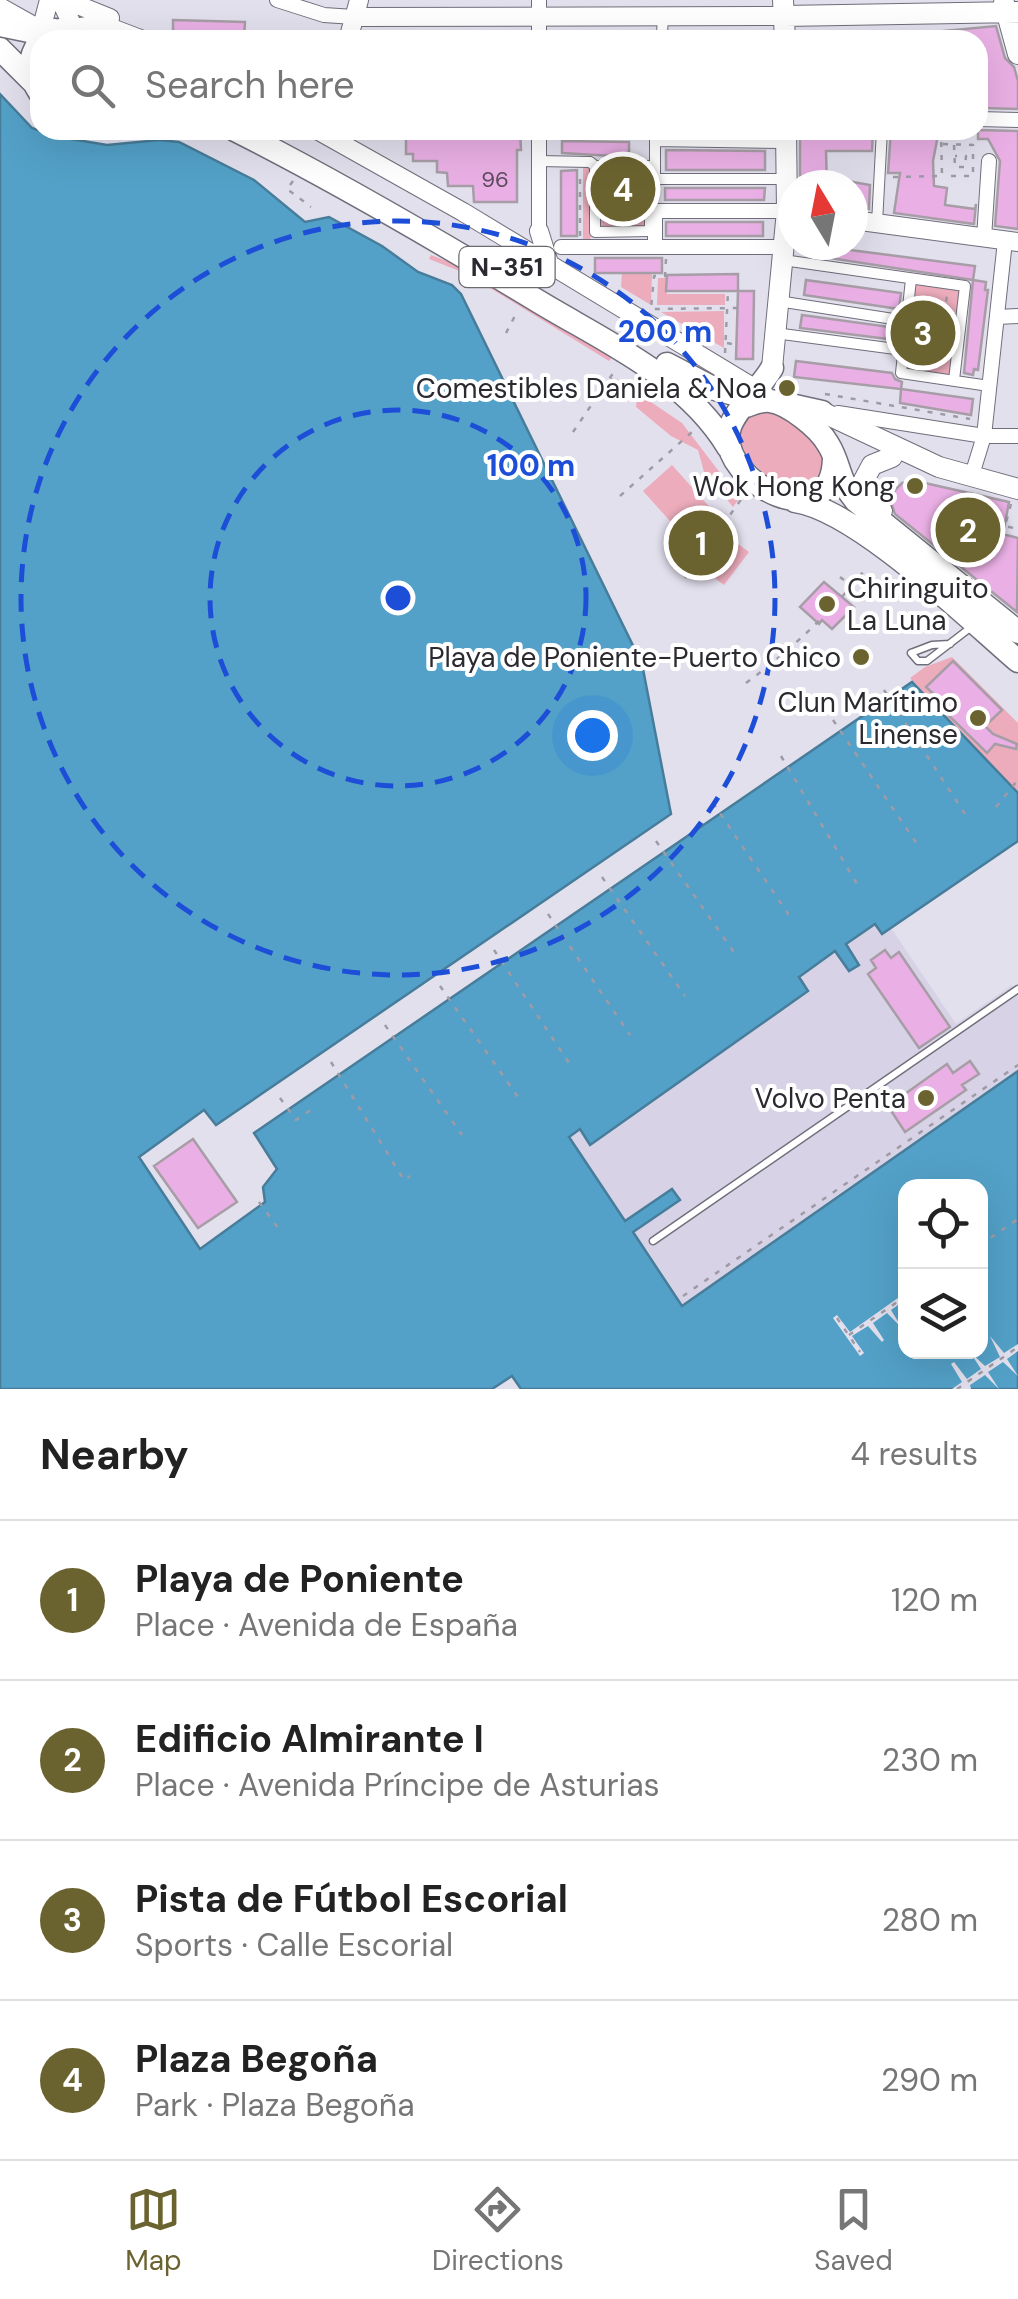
<!DOCTYPE html>
<meta charset="utf-8">
<style>
body{margin:0;font-family:"DM Sans",sans-serif;background:#f2f2f2;color:#222}
.controls{position:absolute;right:30px;bottom:30px;display:grid;overflow:hidden;border-radius:20px;box-shadow:0 10px 40px #0002}
.controls button{width:90px;height:90px;display:grid;place-items:center;padding:0;border:0;border-bottom:2px solid #e0e0e0;background:#fff;color:#222;font:50px sans-serif}
.compass{position:absolute;left:778px;top:170px;width:90px;height:90px;border-radius:50%;background:#fff;box-shadow:0 10px 40px #0002;rotate:350deg}
.you{position:absolute;left:592px;top:735px;width:35px;height:35px;margin:-25px;border:8px solid #fff;border-radius:50%;background:#1a73e8;box-shadow:0 0 0 15px #1a73e833}
.badge{display:grid;place-items:center;width:65px;height:65px;border-radius:50%;background:#6b632f;color:#fff;font-size:32px;font-weight:700}
.pin{position:absolute;translate:-50% -50%;border:5px solid #fff;box-shadow:0 2px 10px #0006}
.list{margin:0;padding:0;list-style:none}
h2{display:flex;justify-content:space-between;align-items:center;height:130px;margin:0;padding:0 40px;font-size:42px}
h2 small{font-size:32px;font-weight:400;color:#767676}
.list li{display:grid;grid-template-columns:65px 1fr auto;gap:30px;align-items:center;box-sizing:border-box;height:160px;padding:0 40px;border-top:2px solid #e0e0e0}
.list b{display:block;font-size:38px;white-space:nowrap}
.list p{margin:0;font-size:32px;white-space:nowrap;color:#767676}
.list em{font-size:32px;font-style:normal;color:#767676}
.icon{flex:none;width:55px;height:55px;fill:none;stroke:currentColor;stroke-width:2;stroke-linecap:round;stroke-linejoin:round}
.map{position:relative;flex:none;width:1018px;height:1389px;overflow:hidden}
.search{position:absolute;background:#fff;box-shadow:0 10px 40px #0002;left:30px;right:30px;top:30px;height:110px;display:flex;align-items:center;gap:25px;box-sizing:border-box;padding:0 35px;border-radius:30px;color:#767676;font-size:38px}
.sheet{height:770px;background:#fff}
nav{display:flex;justify-content:space-around;align-items:center;box-sizing:border-box;height:140px;border-top:2px solid #e0e0e0;background:#fff;font-size:28px;color:#767676}
nav a{display:grid;justify-items:center;gap:5px}
nav .on{color:#6b632f}
.map>svg:first-child{display:block}
.built{fill:#d7d2e5}
.green{fill:#ecacbc}
.water{fill:#53a1c8;stroke:#477d9a;stroke-width:2.5;fill-rule:evenodd}
.pier{fill:#e3e0ee}
.building{fill:#eab0e5;stroke:#a79da6;stroke-width:2.5}
.lines{fill:none;stroke-linecap:round;stroke-linejoin:round}
.service-casing{stroke:#706e7a;stroke-width:9}
.pedestrian-casing{stroke:#706e7a;stroke-width:12}
.minor-casing{stroke:#706e7a;stroke-width:16}
.tertiary-casing{stroke:#706e7a;stroke-width:20}
.secondary-casing{stroke:#706e7a;stroke-width:22}
.trunk-casing{stroke:#706e7a;stroke-width:25}
.path{stroke:#9e9ba6;stroke-width:2.5;stroke-dasharray:5 8;stroke-linecap:butt}
.service{stroke:#fff;stroke-width:6}
.pedestrian{stroke:#fff;stroke-width:10}
.minor{stroke:#fff;stroke-width:14}
.tertiary{stroke:#fff;stroke-width:18}
.secondary{stroke:#fff;stroke-width:20}
.trunk{stroke:#fff;stroke-width:22}
.ring{fill:none;stroke:#1d4ed8;stroke-width:5;stroke-dasharray:18 12}
.poi-dot{fill:#6b632f;stroke:#fff;stroke-width:4}
.labels{text-anchor:middle;stroke-width:8;stroke-linejoin:round;paint-order:stroke}
.number-label{font-size:22px;fill:#5c4c5d}
.shield{fill:#fff;stroke:#6b6a6e;stroke-width:2.5}
.shield-label{font-size:25px;font-weight:bold;fill:#2c2a30}
.poi-label{font-size:28px;fill:#2c2a30;stroke:#fff;text-anchor:end}
.centre{fill:#1d4ed8;stroke:#fff;stroke-width:5}
.ring-label{font-size:30px;text-anchor:middle;font-weight:bold;fill:#1d4ed8;stroke:#fff;stroke-width:8;stroke-linejoin:round;paint-order:stroke}
</style>
<div class="map">
<svg width="1018" height="1389" viewBox="0 0 1018 1389">
<rect width="100%" height="100%" fill="#e3e0ee"/>
<path class="built" d="M 876,924 L 882,933 L 891,928 L 956,1024 L 1012,985 L 1018,994 L 1018,1071 L 682,1306 L 632,1232 L 679,1200 L 672,1189 L 625,1221 L 568,1137 L 579,1129 L 591,1145 L 808,990 L 799,977 L 836,950 L 850,971 L 858,964 L 845,945 Z"/>
<path class="green" d="M 655,162 L 655,234 L 591,235 L 590,243 L 583,243 L 583,166 Z
M 431,255 L 462,267 L 613,356 L 609,361 L 467,274 L 429,259 Z
M 622,273 L 652,273 L 651,305 L 621,287 Z
M 658,278 L 667,278 L 667,294 L 725,294 L 725,305 L 657,305 Z
M 911,279 L 965,286 L 954,380 L 901,373 Z
M 724,311 L 724,348 L 661,312 Z
M 614,377 L 682,423 L 724,478 L 742,495 L 733,507 L 704,472 L 698,450 L 671,436 L 636,407 L 637,398 Z
M 772,410 C 805,427 848,458 804,490 L 778,486 L 739,450 C 736,422 744,414 772,410 Z
M 672,465 L 716,514 L 687,540 L 643,491 Z
M 730,538 L 749,552 L 724,585 L 705,571 Z
M 952,657 L 1018,723 L 1018,793 L 910,678 L 925,667 Z"/>
<path class="water" d="M 0,94 L 32,128 L 53,136 L 107,145 L 159,140 L 179,142 L 254,180 L 305,222 L 329,217 L 382,246 L 418,272 L 452,285 L 461,294 L 642,664 L 671,814 L 216,1125 L 204,1110 L 139,1157 L 200,1249 L 265,1202 L 263,1187 L 277,1169 L 254,1133 L 912,682 L 1018,793 L 1018,841 L 882,934 L 875,924 L 846,944 L 859,965 L 849,971 L 835,951 L 799,977 L 808,991 L 590,1145 L 580,1129 L 569,1137 L 625,1221 L 672,1189 L 680,1200 L 633,1232 L 682,1306 L 1018,1071 L 1018,1389 L 521,1389 L 512,1376 L 492,1389 L 0,1389 ZM 906,1186 L 980,1186 L 980,1352 L 906,1352 Z"/>
<path class="pier" d="M 905,1293 L 905,1300 L 891,1310 L 902,1328 L 887,1313 L 873,1323 L 884,1340 L 882,1342 L 868,1326 L 852,1336 L 864,1353 L 860,1356 L 833,1318 L 837,1315 L 850,1332 Z
M 990,1336 L 1004,1353 L 1018,1344 L 1018,1351 L 1007,1359 L 1018,1376 L 1003,1362 L 988,1372 L 999,1389 L 985,1375 L 970,1385 L 971,1389 L 952,1389 L 962,1382 L 951,1364 L 954,1362 L 967,1379 L 981,1369 L 970,1352 L 985,1366 L 1000,1357 Z"/>
<path class="building" d="M 173,20 L 245,22 L 244,40 L 173,40 Z
M 996,26 L 1005,58 L 1014,67 L 1018,81 L 1018,109 L 983,108 L 983,90 L 978,90 L 978,40 L 934,40 L 934,32 Z
M 406,130 L 520,130 L 521,150 L 517,150 L 517,202 L 474,202 L 473,186 L 448,186 L 447,173 L 437,172 L 437,161 L 413,161 L 413,154 L 406,154 Z
M 666,130 L 765,130 L 765,134 L 666,132 Z
M 800,130 L 873,130 L 872,151 L 826,151 L 827,185 L 800,185 Z
M 891,130 L 939,130 L 933,161 L 934,186 L 947,188 L 945,205 L 975,209 L 976,204 L 974,224 L 894,213 L 900,173 L 888,173 Z
M 978,130 L 1018,131 L 1018,229 L 995,226 L 1000,161 L 988,139 L 978,139 Z
M 562,141 L 629,142 L 629,157 L 562,153 Z
M 666,150 L 765,151 L 765,170 L 666,170 Z
M 577,170 L 577,236 L 561,236 L 561,171 Z
M 853,182 L 870,185 L 869,209 L 853,207 Z
M 665,188 L 765,188 L 764,200 L 665,200 Z
M 666,222 L 763,222 L 763,236 L 666,236 Z
M 811,245 L 975,266 L 973,280 L 810,255 Z
M 595,258 L 662,258 L 662,273 L 595,273 Z
M 738,274 L 738,291 L 754,291 L 753,359 L 736,359 L 738,291 L 666,291 L 667,275 Z
M 806,280 L 901,293 L 899,309 L 804,295 Z
M 973,280 L 986,282 L 985,290 L 988,290 L 978,370 L 974,369 L 973,375 L 964,373 Z
M 802,315 L 897,328 L 896,340 L 800,328 Z
M 796,361 L 892,373 L 895,379 L 902,382 L 901,389 L 973,399 L 971,415 L 900,403 L 901,389 L 794,377 Z
M 916,481 L 1009,502 L 1003,534 L 1018,538 L 1017,612 L 895,514 L 890,500 L 896,489 L 902,483 Z
M 824,582 L 854,607 L 832,629 L 822,620 L 819,624 L 800,607 Z
M 953,661 L 1002,710 L 985,726 L 993,734 L 1017,744 L 1016,749 L 995,744 L 987,753 L 938,705 L 942,702 L 926,687 Z
M 885,950 L 891,958 L 899,952 L 950,1027 L 919,1048 L 868,974 L 876,968 L 871,960 Z
M 970,1061 L 979,1074 L 962,1085 L 966,1090 L 905,1132 L 888,1106 L 947,1064 L 953,1073 Z
M 193,1139 L 237,1202 L 198,1228 L 154,1166 Z"/>
<g class="lines">
<defs>
<path id="service" d="M 911,653 L 918,661 L 927,661 L 970,628
M 911,653 L 932,645 L 950,644
M 653,1241 L 1018,989"/>
<path id="pedestrian" d="M 655,40 L 662,34 L 663,16
M 539,132 L 655,133
M 655,136 L 655,174
M 655,141 L 785,143
M 539,161 L 590,162 L 595,166
M 595,166 L 650,166 L 650,231 L 595,232 Z
M 655,179 L 786,179
M 877,223 L 882,130
M 783,260 L 965,286 L 954,380
M 911,279 L 901,373 L 989,386
M 778,301 L 906,321
M 775,333 L 903,350"/>
<path id="minor" d="M 277,0 L 324,15 L 354,17
M 539,40 L 539,0
M 978,119 L 1018,120
M 539,231 L 539,130
M 984,238 L 989,161
M 561,247 L 784,247
M 655,247 L 655,211 L 787,211
M 997,317 L 1018,316
M 838,413 L 984,436 L 1018,436
M 971,478 L 984,436 L 1005,241"/>
<path id="tertiary" d="M 60,0 L 74,28 L 101,24 L 143,40
M 65,0 L 110,18
M 0,7 L 41,30
M 354,17 L 784,16
M 39,38 L 49,0
M 348,40 L 359,0
M 317,130 L 463,212 L 764,394
M 853,220 L 1018,242
M 539,231 L 549,263"/>
<path id="secondary" d="M 783,0 L 785,40
M 1004,3 L 1018,54
M 784,16 L 1018,12
M 772,368 L 787,211 L 786,130
M 822,412 L 939,467 L 1018,489
M 882,511 L 868,499 L 864,480 L 872,465 L 892,457"/>
<path id="trunk" d="M 0,25 L 29,31 L 55,30
M 41,40 C 65,19 90,32 117,40
M 40,41 C 27,59 28,75 40,93
M 0,49 L 32,81
M 235,130 C 338,182 437,240 536,300 C 605,342 685,376 728,447
M 667,364 L 715,389 L 761,401
M 772,368 C 761,388 732,412 729,431 C 719,482 832,541 834,458
M 786,404 L 822,412
M 746,406 C 754,403 761,400 770,401 C 788,403 819,428 828,444 C 841,465 837,479 856,501 L 1018,632
M 795,501 C 857,510 968,618 1018,661"/>
</defs>
<use href="#service" class="service-casing"/>
<use href="#pedestrian" class="pedestrian-casing"/>
<use href="#minor" class="minor-casing"/>
<use href="#tertiary" class="tertiary-casing"/>
<use href="#secondary" class="secondary-casing"/>
<use href="#trunk" class="trunk-casing"/>
<path class="path" d="M 943,144 L 973,145 L 973,176 L 943,176
M 954,145 L 955,167 L 965,167 L 966,156 L 955,156
M 893,177 L 942,176 L 941,130
M 293,181 L 287,189 L 311,207
M615 199a7 7 0 1 1 14 0a7 7 0 1 1-14 0Z
M 580,236 L 580,174
M 666,259 L 665,276 L 654,276 L 651,309 L 737,308
M 919,310 L 950,314
M 506,333 L 518,310
M 727,343 L 736,345
M 915,352 L 946,357
M 725,353 L 728,291
M 938,366 L 947,295
M 611,379 L 629,393 L 633,402
M 825,394 L 970,419
M 573,432 L 616,369
M 620,496 L 692,432
M 1011,504 L 1005,526 L 1018,529
M 840,577 L 858,591
M 685,578 L 745,494
M 746,683 C 791,650 829,614 864,571
M 884,690 L 965,814
M 833,720 L 919,847
M 781,756 L 860,889
M 713,803 L 793,921
M 996,807 L 1017,781
M 656,841 L 738,958
M 602,877 L 685,996
M 548,914 L 630,1035
M 494,950 L 569,1063
M 440,986 L 518,1097
M 385,1025 L 462,1135
M 331,1062 L 404,1180 L 410,1176
M 280,1098 L 296,1120 L 312,1109
M 259,1202 L 279,1229
M 980,1245 L 1018,1219
M 683,1296 L 1018,1065
M 837,1318 L 860,1352
M 849,1335 L 906,1296
M 957,1389 L 1018,1347"/>
<use href="#service" class="service"/>
<use href="#pedestrian" class="pedestrian"/>
<use href="#minor" class="minor"/>
<use href="#tertiary" class="tertiary"/>
<use href="#secondary" class="secondary"/>
<use href="#trunk" class="trunk"/>
</g>
<g class="ring">
<circle cx="398" cy="598" r="188"/>
<circle cx="398" cy="598" r="377"/>
</g>
<g class="poi-dot">
<circle cx="787" cy="388" r="10"/>
<circle cx="915" cy="486" r="10"/>
<circle cx="827" cy="604" r="10"/>
<circle cx="861" cy="657" r="10"/>
<circle cx="978" cy="718" r="10"/>
<circle cx="926" cy="1098" r="10"/>
</g>
<g class="labels">
<g class="number-label">
<text x="495" y="187">96</text>
</g>
<rect class="shield" x="459.5" y="247" width="95" height="40" rx="8"/>
<g class="shield-label">
<text x="507" y="276">N-351</text>
</g>
<g class="poi-label">
<text x="767" y="398">Comestibles Daniela &amp; Noa</text>
<text x="895" y="496">Wok Hong Kong</text>
<text x="847" y="598" text-anchor="start">Chiringuito<tspan x="847" dy="32">La Luna</tspan></text>
<text x="841" y="667">Playa de Poniente-Puerto Chico</text>
<text x="958" y="712">Clun Marítimo<tspan x="958" dy="32">Linense</tspan></text>
<text x="906" y="1108">Volvo Penta</text>
</g>
</g>
<circle cx="398" cy="598" r="15" class="centre"/>
<g class="ring-label">
<text x="665" y="342">200 m</text>
<text x="531" y="476">100 m</text>
</g>
</svg>
<div class="controls">
<button><svg class="icon" aria-label="locate" viewBox="0 0 24 24"><circle cx="12" cy="12" r="6"/><path d="M12 2v4M12 18v4M2 12h4M18 12h4"/></svg></button>
<button><svg class="icon" aria-label="layers" viewBox="0 0 24 24"><path d="M12 4l9 5-9 5-9-5zM3 14l9 5 9-5"/></svg></button>
</div>
<svg class="compass" viewBox="-18 -18 36 36"><path d="M0-13l5 13h-10z" fill="#e53935"/><path d="M0 13l5-13h-10z" fill="#767676"/></svg>
<div class="you"></div>
<div class="pin badge" style="left:701px;top:543px">1</div>
<div class="pin badge" style="left:968px;top:530px">2</div>
<div class="pin badge" style="left:923px;top:333px">3</div>
<div class="pin badge" style="left:623px;top:189px">4</div>
<div class="search"><svg class="icon" aria-label="search" viewBox="0 0 24 24"><circle cx="10" cy="10" r="6"/><path d="M15 15l6 6"/></svg>Search here</div>
</div>
<section class="sheet">
<h2>Nearby<small>4 results</small></h2>
<ul class="list">
<li><span class="badge">1</span><div><b>Playa de Poniente</b><p>Place · Avenida de España</p></div><em>120 m</em></li>
<li><span class="badge">2</span><div><b>Edificio Almirante I</b><p>Place · Avenida Príncipe de Asturias</p></div><em>230 m</em></li>
<li><span class="badge">3</span><div><b>Pista de Fútbol Escorial</b><p>Sports · Calle Escorial</p></div><em>280 m</em></li>
<li><span class="badge">4</span><div><b>Plaza Begoña</b><p>Park · Plaza Begoña</p></div><em>290 m</em></li>
</ul>
</section>
<nav>
<a class="on"><svg class="icon" aria-label="map" viewBox="0 0 24 24"><path d="M3 6l6-2 6 2 6-2v14l-6 2-6-2-6 2zM9 4v14M15 6v14"/></svg>Map</a>
<a><svg class="icon" aria-label="directions" viewBox="0 0 24 24"><path d="M12 3l9 9-9 9-9-9zM9 14v-3h6M13 9l2 2-2 2"/></svg>Directions</a>
<a><svg class="icon" aria-label="saved" viewBox="0 0 24 24"><path d="M7 4h10v16l-5-4-5 4z"/></svg>Saved</a>
</nav>
